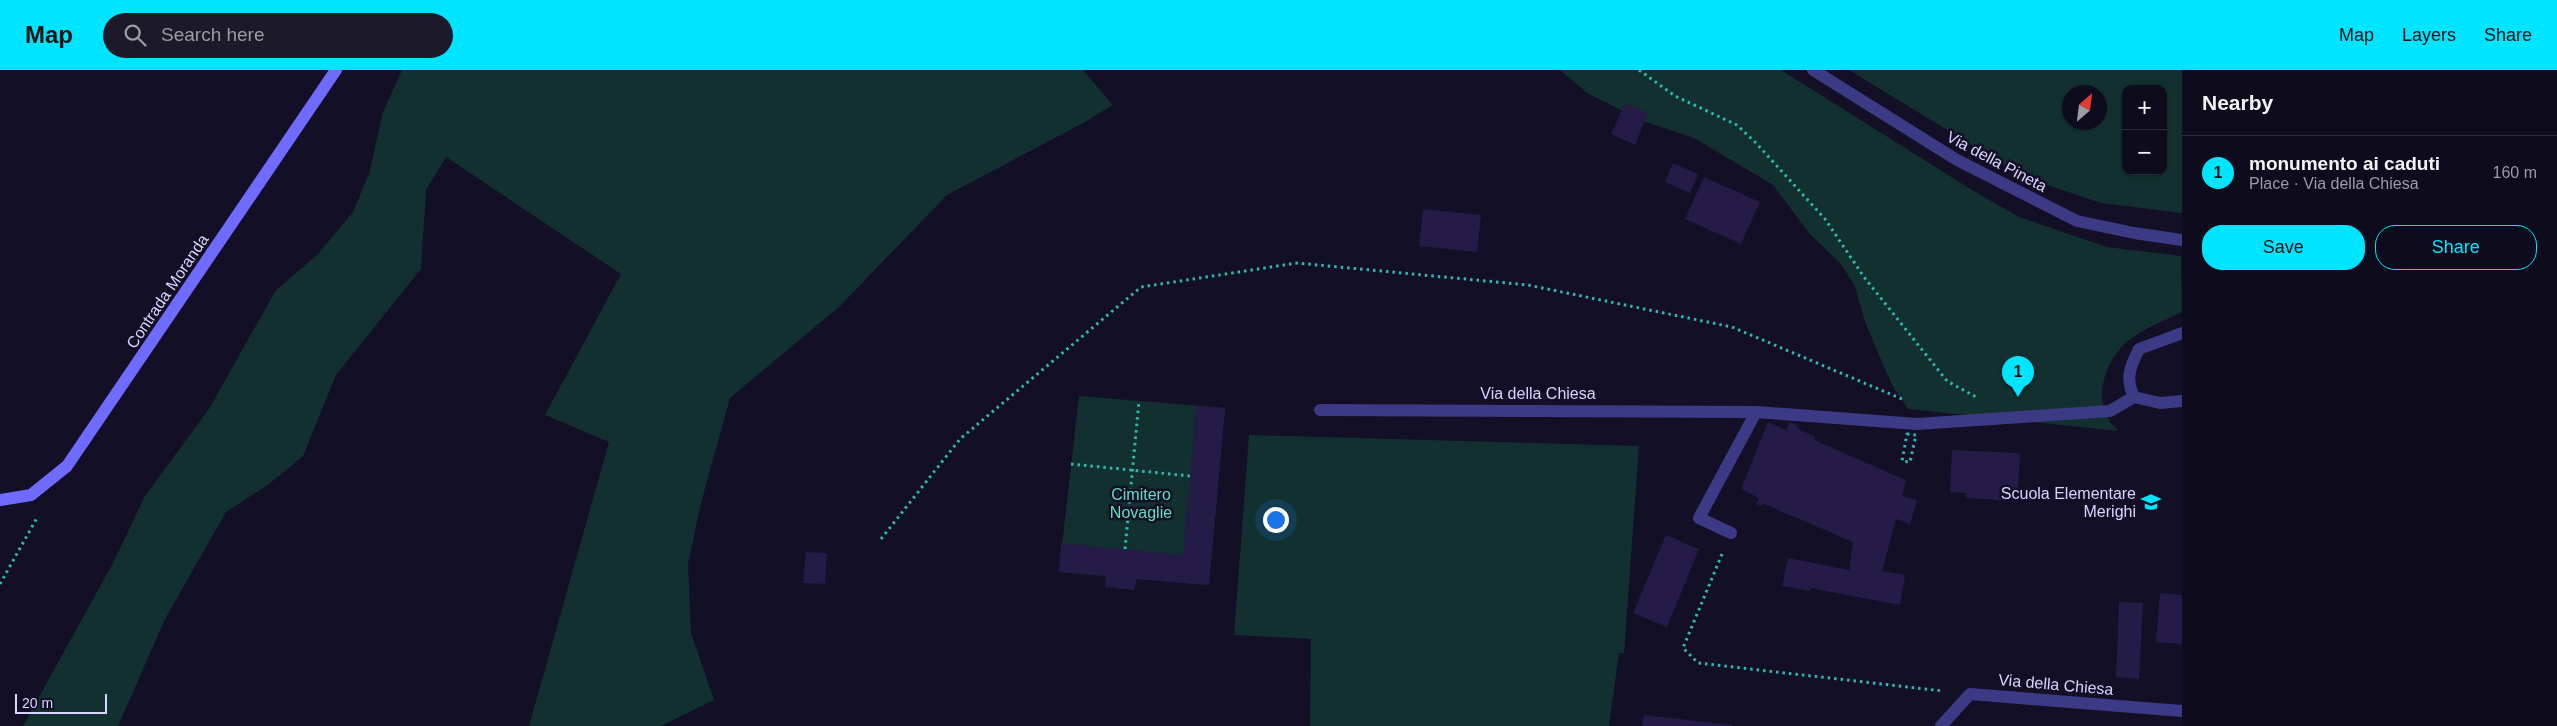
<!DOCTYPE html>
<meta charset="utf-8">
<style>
body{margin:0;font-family:Helvetica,sans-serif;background:#1c1929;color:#f1f3f6}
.controls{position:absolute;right:15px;top:15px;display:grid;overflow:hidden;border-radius:10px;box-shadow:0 1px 4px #0004}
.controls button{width:45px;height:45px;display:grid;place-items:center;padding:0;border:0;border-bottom:1px solid #2e2b3b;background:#0e0b1c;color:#f1f3f6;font:25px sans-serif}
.compass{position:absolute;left:2062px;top:15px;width:45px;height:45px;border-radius:50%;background:#0e0b1c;box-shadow:0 1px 4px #0004;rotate:28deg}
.scale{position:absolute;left:15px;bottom:12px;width:92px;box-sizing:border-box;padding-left:5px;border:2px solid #d9d4ff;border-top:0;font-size:14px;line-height:18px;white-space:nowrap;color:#d9d4ff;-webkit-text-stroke:4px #130f26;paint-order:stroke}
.you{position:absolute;left:1275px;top:449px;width:18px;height:18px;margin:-12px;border:4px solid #fff;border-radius:50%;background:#1a73e8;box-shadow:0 0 0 8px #1a73e833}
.badge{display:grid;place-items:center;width:32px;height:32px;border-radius:50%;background:#00e5ff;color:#111;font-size:16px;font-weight:700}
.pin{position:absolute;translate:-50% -41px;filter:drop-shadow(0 1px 2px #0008)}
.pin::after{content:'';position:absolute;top:26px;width:18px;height:15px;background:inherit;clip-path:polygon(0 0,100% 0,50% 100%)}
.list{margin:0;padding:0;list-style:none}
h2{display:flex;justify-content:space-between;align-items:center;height:65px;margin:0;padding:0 20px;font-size:21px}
h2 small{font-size:16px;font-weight:400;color:#9b9ba3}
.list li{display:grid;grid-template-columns:32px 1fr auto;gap:15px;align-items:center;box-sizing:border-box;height:75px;padding:0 20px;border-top:1px solid #2e2b3b}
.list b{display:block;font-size:19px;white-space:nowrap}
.list p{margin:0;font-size:16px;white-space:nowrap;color:#9b9ba3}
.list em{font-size:16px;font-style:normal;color:#9b9ba3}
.actions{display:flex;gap:10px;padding:15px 20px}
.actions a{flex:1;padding:11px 0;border:1px solid #00e5ff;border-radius:20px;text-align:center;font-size:18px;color:#00e5ff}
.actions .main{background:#00e5ff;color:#111}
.icon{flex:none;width:28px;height:28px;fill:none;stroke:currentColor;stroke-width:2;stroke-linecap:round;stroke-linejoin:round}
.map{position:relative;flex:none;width:2182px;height:656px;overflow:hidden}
header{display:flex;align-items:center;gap:30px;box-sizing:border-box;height:70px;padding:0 25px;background:#00e5ff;color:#111}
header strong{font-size:24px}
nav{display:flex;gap:28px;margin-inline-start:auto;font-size:18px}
.search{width:350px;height:45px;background:#1c1929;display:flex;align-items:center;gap:12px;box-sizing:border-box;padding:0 18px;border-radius:28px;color:#9b9ba3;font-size:19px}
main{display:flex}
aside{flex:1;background:#0e0b1c}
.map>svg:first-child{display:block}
.green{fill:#12302f;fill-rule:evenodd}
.building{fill:#241b47}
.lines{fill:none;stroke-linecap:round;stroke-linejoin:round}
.path{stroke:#2fb8b0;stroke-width:3;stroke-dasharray:2.5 4;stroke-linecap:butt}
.street{stroke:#3d3a85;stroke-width:12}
.secondary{stroke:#6f6bff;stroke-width:12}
.labels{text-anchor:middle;stroke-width:5;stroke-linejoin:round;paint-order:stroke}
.street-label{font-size:16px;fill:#d9d4ff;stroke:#130f26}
.poi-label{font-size:16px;fill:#d9d4ff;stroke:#130f26;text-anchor:end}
.park-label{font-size:16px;fill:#5fe0c0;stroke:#130f26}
</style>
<header>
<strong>Map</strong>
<div class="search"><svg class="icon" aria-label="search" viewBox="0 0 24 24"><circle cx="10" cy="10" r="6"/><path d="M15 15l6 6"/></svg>Search here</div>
<nav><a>Map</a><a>Layers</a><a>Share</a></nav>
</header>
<main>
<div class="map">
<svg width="2182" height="656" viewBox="0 0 2182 656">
<rect width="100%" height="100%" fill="#130f26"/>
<path class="green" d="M 402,0 L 1083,0 L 1113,35 L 1085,52 L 947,125 L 839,237 L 730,328 L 701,433 L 688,494 L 691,563 L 714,630 L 661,656 L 529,656 L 609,372 L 545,345 L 621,204 L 446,87 L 426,120 L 421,199 L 336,305 L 303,386 L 269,414 L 226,442 L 165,549 L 118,656 L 23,656 L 113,493 L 145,426 L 209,339 L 276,220 L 317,185 L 353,142 L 369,104 L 383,42 Z
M 1560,0 L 1781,0 L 1972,120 L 2019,147 L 2107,177 L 2181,186 L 2182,242 C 2166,250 2148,257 2133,267 C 2104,287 2088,336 2119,361 L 1908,339 L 1892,315 L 1865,252 L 1855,216 L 1840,193 L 1809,163 L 1773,115 L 1694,68 L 1643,51 L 1587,23 Z
M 1849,0 L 2182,0 L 2182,143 L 2101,133 L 2024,107 ZM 2126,19 L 2163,19 L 2163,101 L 2126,101 ZM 2070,22 L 2100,22 L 2100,52 L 2070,52 Z
M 1079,326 L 1225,338 L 1209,515 L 1136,509 L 1134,520 L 1105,517 L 1106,506 L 1059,502 Z
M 1249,365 L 1639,376 L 1624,583 L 1619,583 L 1609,656 L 1310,656 L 1311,569 L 1234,565 Z"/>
<path class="building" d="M 1625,33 L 1648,43 L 1635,75 L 1611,64 Z
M 1673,93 L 1698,104 L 1690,123 L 1665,112 Z
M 1704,107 L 1760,132 L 1741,174 L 1685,149 Z
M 1423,139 L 1481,145 L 1477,182 L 1419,176 Z
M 1196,336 L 1225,338 L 1209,515 L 1136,509 L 1134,520 L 1105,517 L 1106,506 L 1059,502 L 1061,473 L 1183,485 Z
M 1768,352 L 1786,360 L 1790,352 L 1797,355 L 1797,358 L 1815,367 L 1814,370 L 1906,410 L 1902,426 L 1917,430 L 1910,454 L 1896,449 L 1882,501 L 1905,505 L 1900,535 L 1810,518 L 1810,521 L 1782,516 L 1788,488 L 1849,500 L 1853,472 L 1764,434 L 1761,436 L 1756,434 L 1759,428 L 1741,419 Z
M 1952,380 L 2020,383 L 2017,431 L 1965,428 L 1966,423 L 1950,422 Z
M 1666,465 L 1699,479 L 1667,557 L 1633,543 Z
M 806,482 L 827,483 L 825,514 L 803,513 Z
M 2160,523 L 2182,525 L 2182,574 L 2156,572 Z
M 2119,532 L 2143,533 L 2139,609 L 2116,607 Z
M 1644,645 L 1732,655 L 1732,656 L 1642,656 Z"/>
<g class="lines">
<path class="path" d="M 1639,0 L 1675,26 L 1737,55 L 1756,73 L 1825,149 L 1864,207 L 1947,311 L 1976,327
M 1907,364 L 1916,365 L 1910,392 L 1902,391 Z
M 1071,394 L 1190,406
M 881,469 L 960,369 L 1141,217 L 1297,193 L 1528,215 L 1732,257 L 1902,329
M 1125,479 L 1139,331
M 1722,484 L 1683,578 L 1698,593 L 1943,621
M 0,514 L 38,446"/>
<path class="street" d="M 1813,0 L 1957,90 L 2077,151 L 2134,163 L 2182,170
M 2134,327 C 2125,308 2130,297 2139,279 L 2182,263
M 1320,340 L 1756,342 L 1699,448 L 1731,463
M 1756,342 L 1917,354 L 2110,341 L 2134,327 L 2160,333 L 2182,331
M 1941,656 L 1970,624 L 2182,641"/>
<path class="secondary" d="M 0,430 L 31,425 L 67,396 L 336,0"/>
</g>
<defs>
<symbol id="school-bare" viewBox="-9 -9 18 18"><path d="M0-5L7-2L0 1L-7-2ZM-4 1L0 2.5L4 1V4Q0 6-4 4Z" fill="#00e5ff" stroke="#130f26" stroke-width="2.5" paint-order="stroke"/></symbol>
</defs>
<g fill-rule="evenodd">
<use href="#school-bare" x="2137" y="418" width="28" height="28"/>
</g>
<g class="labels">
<g class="street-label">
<text transform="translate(1997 91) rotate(28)" y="6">Via della Pineta</text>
<text transform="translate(167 221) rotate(-56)" y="6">Contrada Moranda</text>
<text x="1538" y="329">Via della Chiesa</text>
<text transform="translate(2056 614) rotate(5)" y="6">Via della Chiesa</text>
</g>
<g class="poi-label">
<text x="2136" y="429">Scuola Elementare<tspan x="2136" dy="18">Merighi</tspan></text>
</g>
<g class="park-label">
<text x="1141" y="430">Cimitero<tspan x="1141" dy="18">Novaglie</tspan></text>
</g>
</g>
</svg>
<div class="controls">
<button>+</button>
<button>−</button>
</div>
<svg class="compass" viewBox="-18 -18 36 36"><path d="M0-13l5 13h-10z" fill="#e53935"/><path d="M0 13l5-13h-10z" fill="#9b9ba3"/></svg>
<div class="scale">20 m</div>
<div class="you"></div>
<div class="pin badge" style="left:2018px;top:327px">1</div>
</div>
<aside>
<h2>Nearby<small></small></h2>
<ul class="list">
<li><span class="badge">1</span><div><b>monumento ai caduti</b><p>Place · Via della Chiesa</p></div><em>160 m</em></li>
</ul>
<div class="actions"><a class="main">Save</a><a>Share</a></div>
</aside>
</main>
